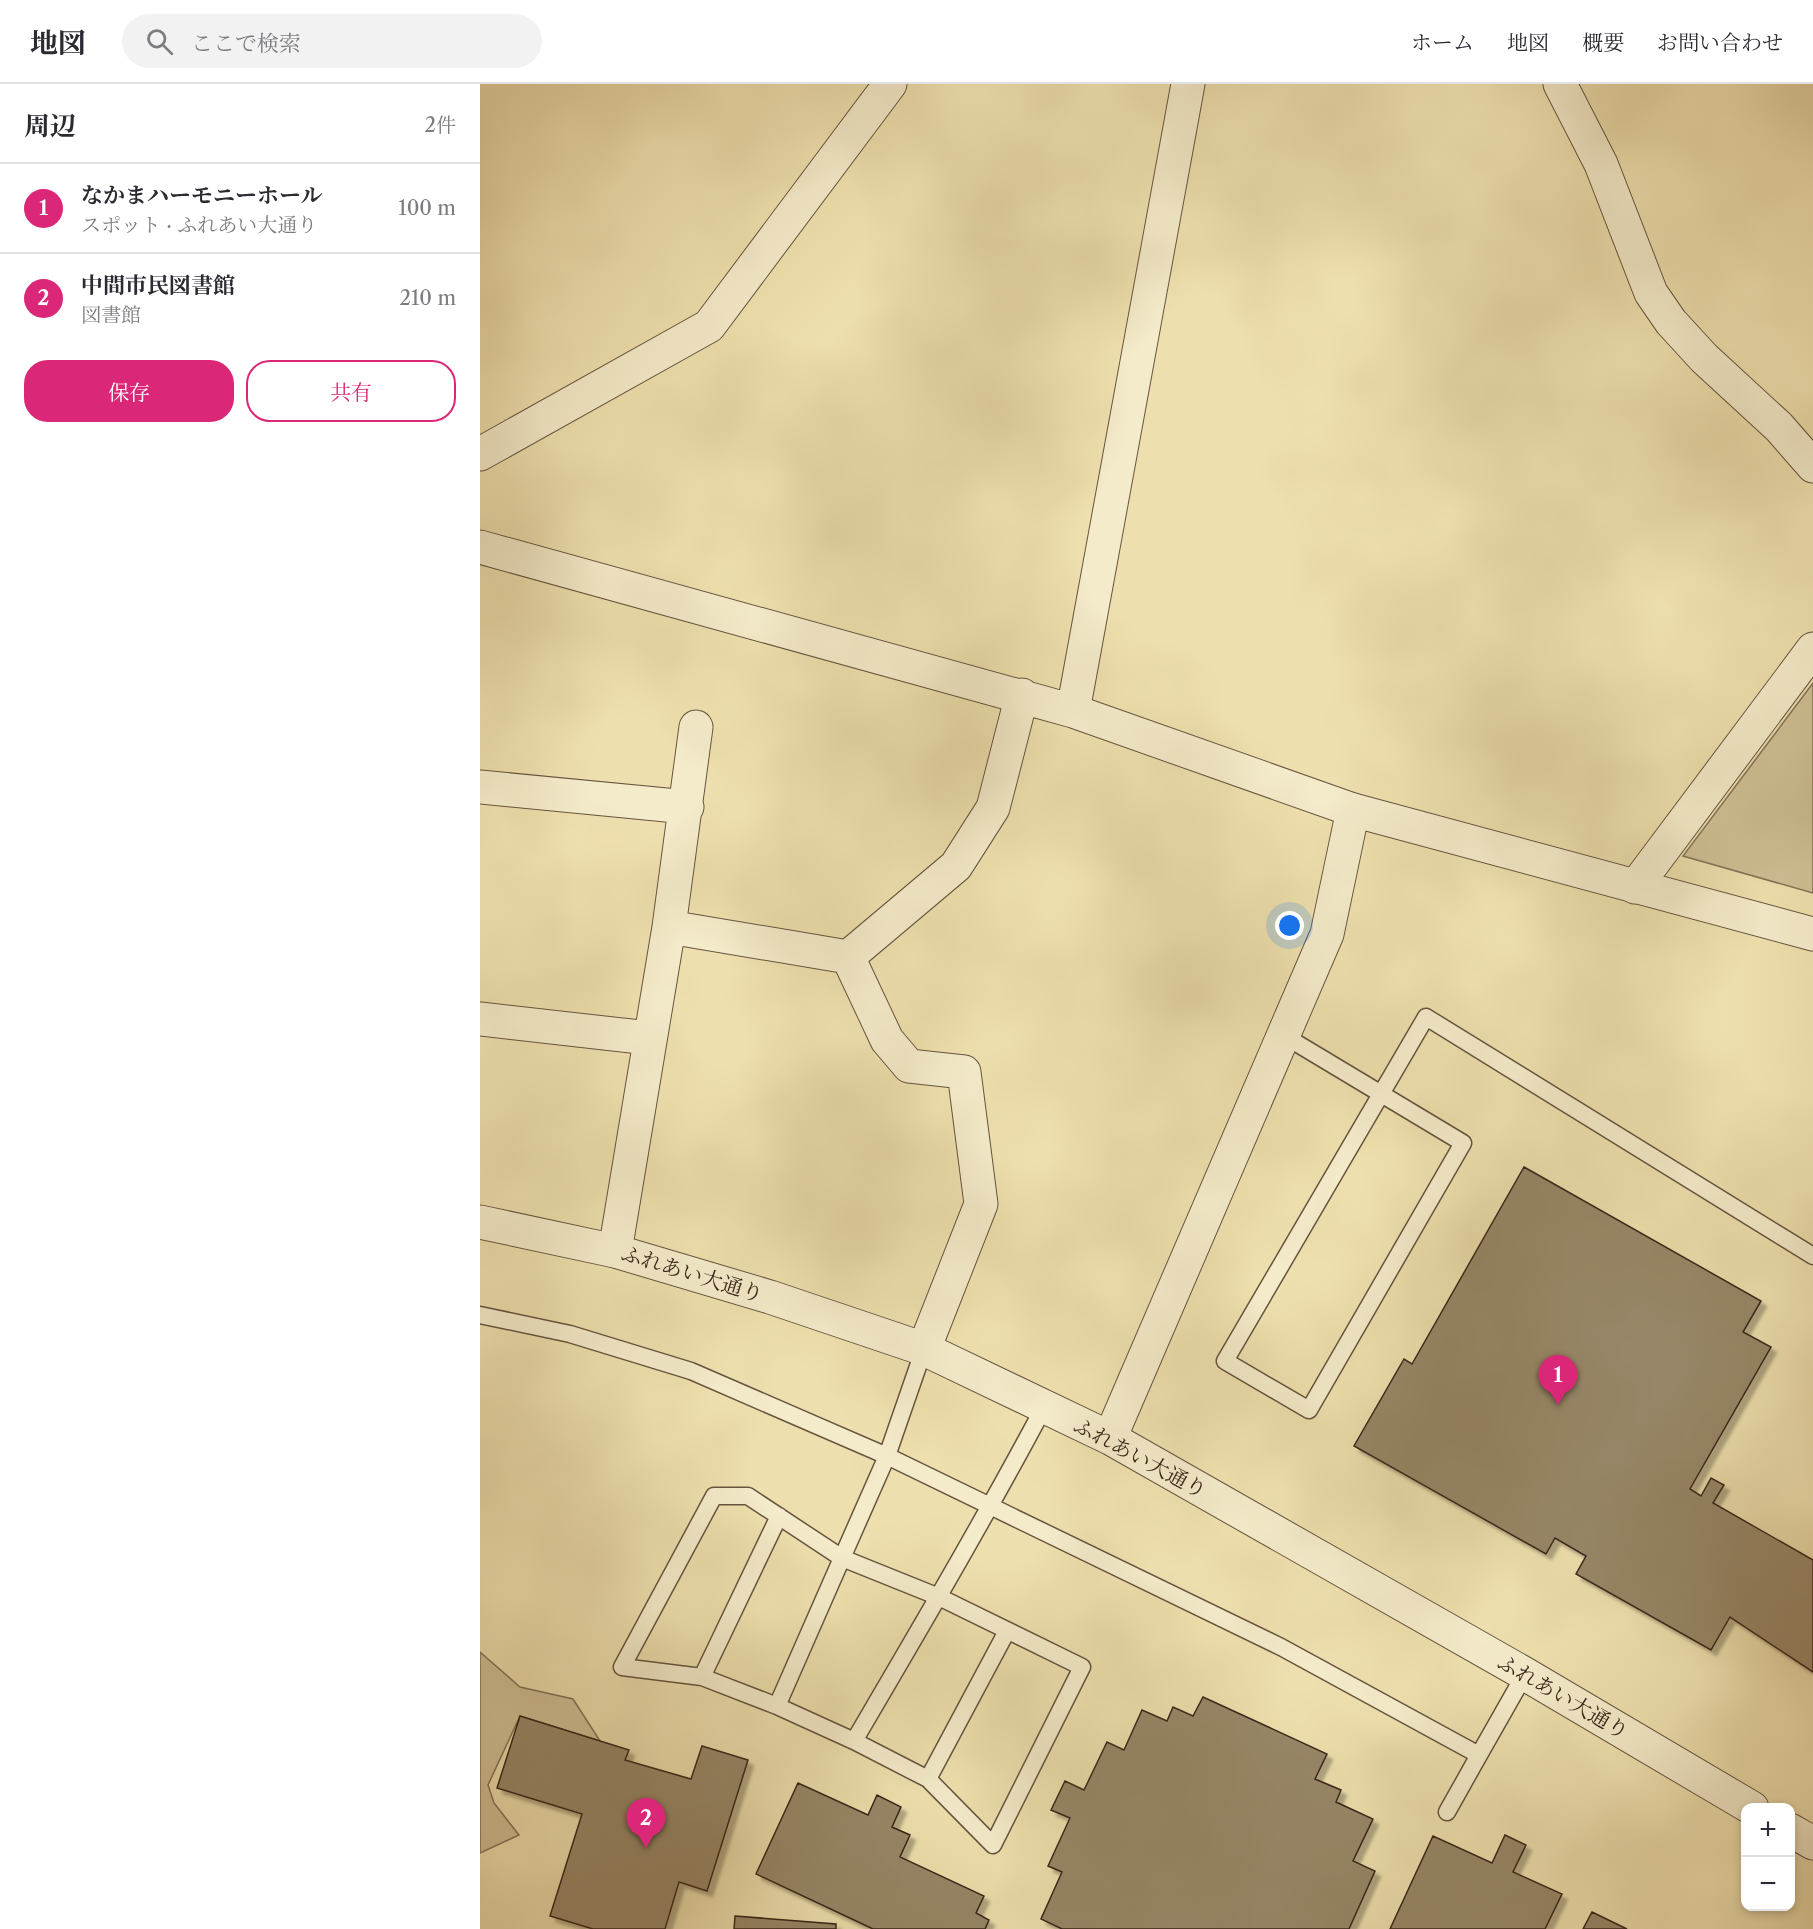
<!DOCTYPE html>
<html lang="ja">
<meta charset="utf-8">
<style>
body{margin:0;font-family:"Libre Caslon Text","Noto Serif JP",serif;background:#f2f2f3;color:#2b2b33}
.controls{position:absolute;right:18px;bottom:18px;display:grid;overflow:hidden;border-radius:12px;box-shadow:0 3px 9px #0003}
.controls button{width:54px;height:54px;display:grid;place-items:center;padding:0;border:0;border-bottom:2px solid #e1e1e2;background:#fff;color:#2b2b33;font:30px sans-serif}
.you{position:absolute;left:810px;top:842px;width:21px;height:21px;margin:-15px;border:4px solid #fff;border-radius:50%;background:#1a73e8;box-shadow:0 0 0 9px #1a73e833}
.badge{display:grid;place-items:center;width:39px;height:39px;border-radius:50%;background:#db2777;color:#fff;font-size:20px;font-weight:700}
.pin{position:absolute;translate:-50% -50px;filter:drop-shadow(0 2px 3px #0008)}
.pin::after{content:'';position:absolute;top:32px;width:21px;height:18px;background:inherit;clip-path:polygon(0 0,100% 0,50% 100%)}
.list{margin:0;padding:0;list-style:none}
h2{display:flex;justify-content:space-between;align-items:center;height:78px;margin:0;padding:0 24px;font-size:26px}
h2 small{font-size:20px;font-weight:400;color:#7c7c81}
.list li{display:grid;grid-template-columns:39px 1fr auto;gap:18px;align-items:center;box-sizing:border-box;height:90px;padding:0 24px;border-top:2px solid #e1e1e2}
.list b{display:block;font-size:22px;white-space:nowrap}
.list p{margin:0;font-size:20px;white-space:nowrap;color:#7c7c81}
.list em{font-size:20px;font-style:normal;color:#7c7c81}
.actions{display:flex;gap:12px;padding:18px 24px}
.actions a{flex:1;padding:14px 0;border:2px solid #db2777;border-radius:24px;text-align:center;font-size:21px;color:#db2777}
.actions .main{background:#db2777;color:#fff}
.icon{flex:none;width:33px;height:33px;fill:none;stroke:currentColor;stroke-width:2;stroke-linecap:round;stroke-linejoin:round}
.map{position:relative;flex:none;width:1333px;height:1845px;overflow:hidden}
header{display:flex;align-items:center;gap:36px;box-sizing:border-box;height:84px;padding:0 30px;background:#fff;border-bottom:2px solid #e1e1e2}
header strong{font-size:28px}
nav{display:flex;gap:33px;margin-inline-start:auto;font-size:21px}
.search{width:420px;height:54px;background:#f2f2f3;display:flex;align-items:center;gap:15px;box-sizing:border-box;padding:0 21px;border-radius:33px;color:#7c7c81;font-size:22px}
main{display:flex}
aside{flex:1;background:#fff}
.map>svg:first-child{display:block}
.green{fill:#cfc095;stroke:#847358;stroke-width:1.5}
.building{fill:#978767;stroke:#39261a;stroke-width:1.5;filter:url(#shadow)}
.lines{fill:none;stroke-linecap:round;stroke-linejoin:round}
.service-casing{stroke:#66543f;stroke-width:19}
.minor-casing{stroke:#66543f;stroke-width:35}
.tertiary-casing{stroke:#66543f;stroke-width:35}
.service{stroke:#f4ebca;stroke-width:16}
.minor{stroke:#f4ebca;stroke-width:33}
.tertiary{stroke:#f4ebca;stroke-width:33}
.labels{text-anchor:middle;stroke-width:5;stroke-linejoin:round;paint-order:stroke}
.street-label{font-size:21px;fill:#39261a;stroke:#f4ebca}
</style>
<header>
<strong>地図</strong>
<div class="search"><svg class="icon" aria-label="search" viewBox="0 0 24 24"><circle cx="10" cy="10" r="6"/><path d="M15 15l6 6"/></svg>ここで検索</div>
<nav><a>ホーム</a><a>地図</a><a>概要</a><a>お問い合わせ</a></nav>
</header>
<main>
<aside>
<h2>周辺<small>2件</small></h2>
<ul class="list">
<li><span class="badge">1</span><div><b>なかまハーモニーホール</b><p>スポット · ふれあい大通り</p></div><em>100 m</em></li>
<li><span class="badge">2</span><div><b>中間市民図書館</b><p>図書館</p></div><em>210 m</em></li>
</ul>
<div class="actions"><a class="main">保存</a><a>共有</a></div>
</aside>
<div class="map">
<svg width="1333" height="1845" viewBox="0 0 1333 1845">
<defs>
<filter id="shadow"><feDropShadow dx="5.5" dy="5.5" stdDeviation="1.5" flood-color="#0004"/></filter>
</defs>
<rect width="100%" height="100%" fill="#eee0ae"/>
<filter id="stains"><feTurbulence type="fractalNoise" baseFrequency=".00333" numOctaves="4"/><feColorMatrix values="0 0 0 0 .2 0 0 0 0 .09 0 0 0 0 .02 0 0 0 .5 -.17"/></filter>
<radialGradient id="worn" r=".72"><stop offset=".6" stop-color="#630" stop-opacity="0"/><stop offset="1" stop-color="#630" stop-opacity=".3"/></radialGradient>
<path class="green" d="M 1333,599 L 1333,809 L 1203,772 Z
M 0,1568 L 40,1603 L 93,1615 L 120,1657 L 40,1632 L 8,1701 L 14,1719 L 39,1751 L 0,1769 Z"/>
<path class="building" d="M 1044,1083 L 1281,1217 L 1263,1248 L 1291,1263 L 1210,1405 L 1221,1412 L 1231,1394 L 1244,1401 L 1233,1419 L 1333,1476 L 1333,1588 L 1250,1533 L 1231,1566 L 1096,1490 L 1106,1472 L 1075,1454 L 1066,1470 L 874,1362 L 924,1275 L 932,1280 Z
M 723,1613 L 847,1670 L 835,1695 L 861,1706 L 856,1718 L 893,1735 L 873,1777 L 895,1787 L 869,1845 L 582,1845 L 561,1835 L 582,1788 L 568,1782 L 590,1734 L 571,1726 L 585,1697 L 604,1706 L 627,1658 L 644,1666 L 662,1626 L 687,1637 L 693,1623 L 713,1632 Z
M 40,1632 L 149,1666 L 145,1676 L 211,1695 L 222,1662 L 268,1676 L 227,1807 L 199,1798 L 185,1845 L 113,1845 L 70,1832 L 102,1730 L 17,1704 Z
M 318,1699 L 388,1731 L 397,1711 L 421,1723 L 412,1743 L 430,1751 L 420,1773 L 504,1812 L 496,1829 L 509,1836 L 505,1845 L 393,1845 L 276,1790 Z
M 1025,1751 L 1046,1761 L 1033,1788 L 1082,1810 L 1065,1845 L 910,1845 L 953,1752 L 1012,1779 Z
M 1112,1828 L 1147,1845 L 1103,1845 Z
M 255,1832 L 356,1840 L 356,1845 L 254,1845 Z"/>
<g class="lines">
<defs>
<path id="service" d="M 803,951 L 983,1059 L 829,1326 L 745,1277 L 946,933 L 1333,1172
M 0,1231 L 90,1250 L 211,1287 L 407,1372 L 801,1563 L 999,1671 L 1045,1590
M 444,1265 L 407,1372 L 362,1474 L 459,1513 L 602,1583 L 513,1761 L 448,1695 L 374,1657 C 439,1546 504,1436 564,1323
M 222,1593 L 299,1432
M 297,1622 L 362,1474 L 268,1412 L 234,1412 L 142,1583 L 222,1593 L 297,1622 L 374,1657
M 448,1695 L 527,1547
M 967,1728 L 999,1671"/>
<path id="minor" d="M 1080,0 L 1121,80 L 1171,209 L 1191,238 L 1224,274 L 1299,343 L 1333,382
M 0,370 L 229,242 L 410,0
M 0,463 L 593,627 L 873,726
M 593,627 L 708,0
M 0,703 L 207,723
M 1155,803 L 1333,565
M 189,843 L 368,873
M 0,935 L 169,954
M 135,1167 L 189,843 L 216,643
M 444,1265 L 501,1120 L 484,988 L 429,982 L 407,956 L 368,873 L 476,782 L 513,724 L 542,611"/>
<path id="tertiary" d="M 0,1138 L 135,1167 L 290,1213 L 444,1265 L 630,1354 L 1045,1590 L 1272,1724
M 630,1354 L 847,850 L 873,726 L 1333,850
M 1310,1746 L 1333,1759"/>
</defs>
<use href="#service" class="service-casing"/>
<use href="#minor" class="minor-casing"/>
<use href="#tertiary" class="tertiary-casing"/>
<use href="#service" class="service"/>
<use href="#minor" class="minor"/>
<use href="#tertiary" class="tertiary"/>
</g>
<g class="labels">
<g class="street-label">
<text transform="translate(212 1190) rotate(17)" y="7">ふれあい大通り</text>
<text transform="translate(660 1374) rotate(28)" y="7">ふれあい大通り</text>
<text transform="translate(1083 1613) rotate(30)" y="7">ふれあい大通り</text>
</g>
</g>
<rect width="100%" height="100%" filter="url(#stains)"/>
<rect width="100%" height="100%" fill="url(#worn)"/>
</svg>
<div class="controls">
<button>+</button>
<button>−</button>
</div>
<div class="you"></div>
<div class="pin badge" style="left:1078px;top:1321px">1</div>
<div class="pin badge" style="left:166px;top:1764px">2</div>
</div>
</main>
